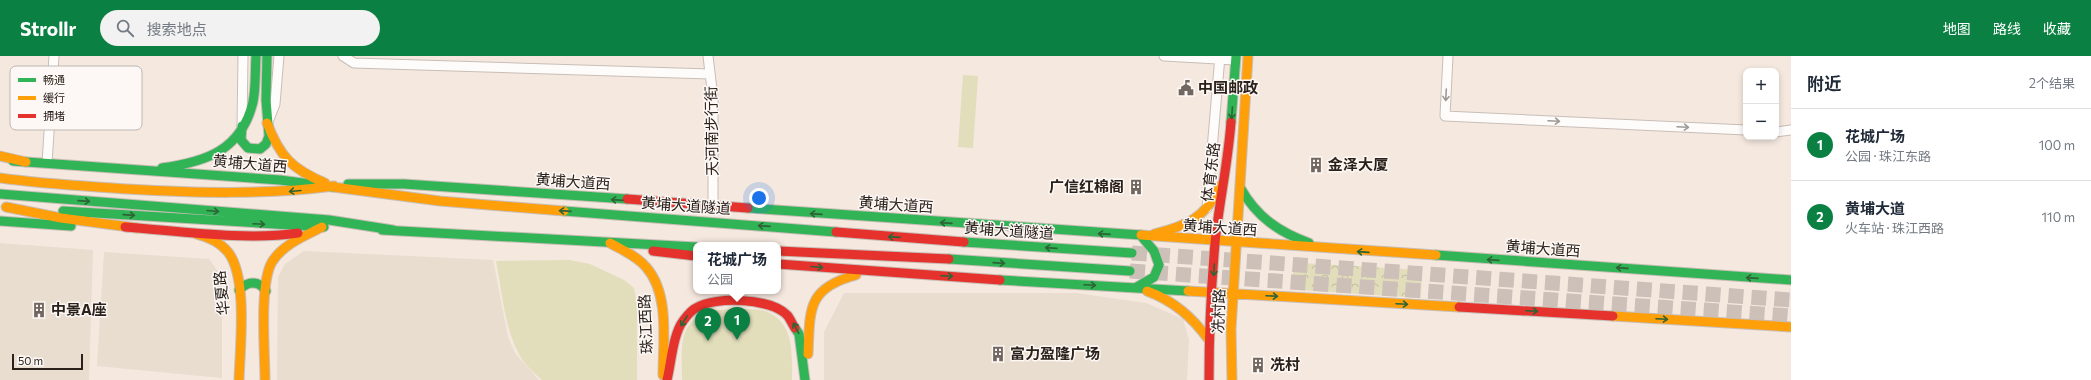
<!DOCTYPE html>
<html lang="zh">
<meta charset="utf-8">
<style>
body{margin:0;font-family:Commissioner,"Noto Sans SC",sans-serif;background:#f2f2f3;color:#1f2937}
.controls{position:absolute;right:12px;top:12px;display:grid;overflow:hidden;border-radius:8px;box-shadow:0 2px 6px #0003}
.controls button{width:36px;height:36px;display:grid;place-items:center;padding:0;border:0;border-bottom:1px solid #e0e1e3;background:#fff;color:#1f2937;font:20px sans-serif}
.scale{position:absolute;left:12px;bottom:10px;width:71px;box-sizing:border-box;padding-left:4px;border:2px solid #2a211b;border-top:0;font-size:11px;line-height:14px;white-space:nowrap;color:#2a211b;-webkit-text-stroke:3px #fdf8f5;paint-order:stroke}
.you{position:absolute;left:759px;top:142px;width:14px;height:14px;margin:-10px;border:3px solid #fff;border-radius:50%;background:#1a73e8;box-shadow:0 0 0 6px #1a73e833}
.badge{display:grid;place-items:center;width:26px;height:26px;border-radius:50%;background:#0b8043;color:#fff;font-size:13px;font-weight:700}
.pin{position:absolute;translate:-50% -33px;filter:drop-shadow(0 1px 2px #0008)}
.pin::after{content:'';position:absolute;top:21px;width:14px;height:12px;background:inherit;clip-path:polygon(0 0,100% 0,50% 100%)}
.popup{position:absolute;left:693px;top:186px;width:88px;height:52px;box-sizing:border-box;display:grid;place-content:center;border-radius:8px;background:#fff;filter:drop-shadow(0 1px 3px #0005);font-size:13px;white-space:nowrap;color:#747a83}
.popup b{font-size:15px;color:#1f2937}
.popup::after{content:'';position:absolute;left:50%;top:100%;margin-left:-8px;border:8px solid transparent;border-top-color:#fff}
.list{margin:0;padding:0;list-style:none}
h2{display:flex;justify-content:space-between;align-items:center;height:52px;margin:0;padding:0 16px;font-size:17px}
h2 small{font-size:13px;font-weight:400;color:#747a83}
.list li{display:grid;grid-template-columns:26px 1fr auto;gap:12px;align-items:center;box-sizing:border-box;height:72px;padding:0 16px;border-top:1px solid #e0e1e3}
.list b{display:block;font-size:15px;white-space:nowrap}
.list p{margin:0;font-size:13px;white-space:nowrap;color:#747a83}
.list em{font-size:13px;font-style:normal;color:#747a83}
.icon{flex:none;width:22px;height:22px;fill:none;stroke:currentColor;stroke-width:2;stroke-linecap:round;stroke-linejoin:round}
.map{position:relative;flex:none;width:1791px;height:324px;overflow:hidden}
header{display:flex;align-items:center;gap:24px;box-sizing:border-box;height:56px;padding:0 20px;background:#0b8043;color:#fff}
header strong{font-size:19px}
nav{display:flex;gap:22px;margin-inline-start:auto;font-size:14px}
.search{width:280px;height:36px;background:#f2f2f3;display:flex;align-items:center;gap:10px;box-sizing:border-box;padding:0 14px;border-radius:22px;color:#747a83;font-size:15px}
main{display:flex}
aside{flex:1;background:#fff}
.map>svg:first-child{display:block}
.commercial{fill:#e8ddce}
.forest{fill:url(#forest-crowns)}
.park{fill:#e2ddbb}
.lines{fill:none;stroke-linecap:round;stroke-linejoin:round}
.primary-tunnel{stroke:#ccc0b8;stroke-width:15;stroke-dasharray:15 8;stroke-linecap:butt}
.street-casing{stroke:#c8beb7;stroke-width:11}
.fast-casing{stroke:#c8beb7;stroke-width:11}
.slow-casing{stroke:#c8beb7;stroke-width:11}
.jam-casing{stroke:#c8beb7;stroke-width:11}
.street{stroke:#fefcfa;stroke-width:9}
.fast{stroke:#30b455;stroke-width:9}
.slow{stroke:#ff9f0a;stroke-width:9}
.jam{stroke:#e5322d;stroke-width:9}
.oneway{stroke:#9f9996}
.oneway2{stroke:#2d6335}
.labels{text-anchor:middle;stroke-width:3;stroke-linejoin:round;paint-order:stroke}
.poi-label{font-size:15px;font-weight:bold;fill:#2a211b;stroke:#fdf8f5;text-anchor:start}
.street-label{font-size:15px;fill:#2a211b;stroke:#fdf8f5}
.key{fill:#fdf8f5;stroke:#beb8b4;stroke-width:1}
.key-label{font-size:11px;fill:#2a211b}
</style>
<header>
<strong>Strollr</strong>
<div class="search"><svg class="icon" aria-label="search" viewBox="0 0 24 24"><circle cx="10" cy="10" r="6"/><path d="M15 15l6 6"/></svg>搜索地点</div>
<nav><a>地图</a><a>路线</a><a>收藏</a></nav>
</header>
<main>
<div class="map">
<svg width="1791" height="324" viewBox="0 0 1791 324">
<defs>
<pattern id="forest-crowns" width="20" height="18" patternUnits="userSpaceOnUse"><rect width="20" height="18" fill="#e2ddbb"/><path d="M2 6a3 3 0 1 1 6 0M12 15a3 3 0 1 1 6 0" fill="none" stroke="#c2bda0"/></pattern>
</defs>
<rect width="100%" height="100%" fill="#f5e8df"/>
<path class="commercial" d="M 0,187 L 93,194 L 89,324 L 0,324 Z
M 304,195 L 493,204 L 508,281 L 515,297 L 539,324 L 277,324 L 278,221 L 285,208 Z
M 104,196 L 209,203 L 222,221 L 222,322 L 97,310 Z
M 844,237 L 1076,237 L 1146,247 L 1183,263 L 1189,284 L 1187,324 L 824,324 L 824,276 Z"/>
<path class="forest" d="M 1302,207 L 1422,214 L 1421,242 L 1300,234 L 1292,218 Z"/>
<path class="park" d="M 963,19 L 978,20 L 973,92 L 958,91 Z
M 569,204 L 590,208 L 624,224 L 634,232 L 637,247 L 637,324 L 542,324 C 534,317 522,306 518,296 C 504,269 502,234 496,205 Z
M 716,254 C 727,254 756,252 765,255 C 795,266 792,299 792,324 L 682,324 C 682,292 676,262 716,254 Z"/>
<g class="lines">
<path class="primary-tunnel" d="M 1132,197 L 1791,244
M 1130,215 L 1791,260"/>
<defs>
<path id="street" d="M 343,0 L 354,7 L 710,18
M 708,0 L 713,42 L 713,151
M 1164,0 L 1235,4
M 1448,0 L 1445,60 L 1746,74
M 268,66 L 275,48 L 279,0
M 242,70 L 243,0
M 1776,76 L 1791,74
M 47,107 L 54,0
M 1207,152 L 1220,0"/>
<path id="fast" d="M 1231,66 L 1236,0
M 242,70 L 241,84 L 248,92 L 260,93 L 266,88 L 269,80 L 266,44 L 267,0
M 13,105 L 280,124 L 333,131
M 162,112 C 205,106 241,95 253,46 C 256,31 255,15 256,0
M 348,128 L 404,128 L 627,143
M 1241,133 C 1257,161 1279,176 1309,187
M 0,138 L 329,164 L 393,174
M 748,152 L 1141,179
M 63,155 L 324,171
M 564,155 L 836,176
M 0,165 L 71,170
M 382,174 L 696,191
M 964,186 L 1132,197
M 1436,199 L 1791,224
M 949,203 L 1130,215
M 1000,224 L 1188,235
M 1137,231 L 1154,221 L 1159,209 L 1154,195 L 1142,181
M 239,234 C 248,225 258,224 266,235
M 795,272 L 799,278 L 805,324"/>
<path id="slow" d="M 267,67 C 280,101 292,113 325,127
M 0,100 L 26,106
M 0,122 C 42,128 85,130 127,133 C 196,137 265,139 334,130
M 333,131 L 440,145 L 564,155
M 6,151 L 61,162 L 137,172
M 196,178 C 208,181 220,186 228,196 C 248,221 240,292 239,324
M 1154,178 C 1186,170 1206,162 1220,130
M 1141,179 L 1436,199
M 610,187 C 622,194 637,200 646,211 C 670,238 663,285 663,319
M 1147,235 C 1174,245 1192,261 1209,284
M 1188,235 L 1459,251
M 1613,260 L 1791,271
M 808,298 C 810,253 807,232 856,219
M 265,324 C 265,296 259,228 272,206 C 283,188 305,180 322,171
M 1232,324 L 1231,273 L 1248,0"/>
<path id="jam" d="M 627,143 L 748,152
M 125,171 C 179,175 245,185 298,177
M 836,176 L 964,186
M 653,195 L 696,200
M 778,195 L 949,203
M 778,208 L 1000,224
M 1459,251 L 1613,260
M 667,324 C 671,308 673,278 683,265 C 686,261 691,254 696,252 C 715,240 770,242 787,259 C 790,262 792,268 795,272
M 1209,324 C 1209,278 1211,232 1215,187 C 1219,147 1228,107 1231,66"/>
</defs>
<use href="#street" class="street-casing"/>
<use href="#fast" class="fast-casing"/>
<use href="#slow" class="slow-casing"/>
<use href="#jam" class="jam-casing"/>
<use href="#street" class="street"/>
<use href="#fast" class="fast"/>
<use href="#slow" class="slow"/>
<use href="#jam" class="jam"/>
</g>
<defs><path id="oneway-shaft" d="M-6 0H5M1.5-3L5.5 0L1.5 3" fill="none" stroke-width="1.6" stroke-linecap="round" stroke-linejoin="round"/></defs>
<g class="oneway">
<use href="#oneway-shaft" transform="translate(1446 39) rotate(93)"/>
<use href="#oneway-shaft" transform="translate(1554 65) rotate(3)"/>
<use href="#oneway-shaft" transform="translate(1683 71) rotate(3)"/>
</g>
<g class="oneway2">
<use href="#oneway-shaft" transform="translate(1232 57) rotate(94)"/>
<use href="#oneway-shaft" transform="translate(295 135) rotate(175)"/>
<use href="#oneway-shaft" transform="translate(617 144) rotate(-176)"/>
<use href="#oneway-shaft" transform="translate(84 145) rotate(4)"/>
<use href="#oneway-shaft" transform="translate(213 155) rotate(5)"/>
<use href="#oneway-shaft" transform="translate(565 155) rotate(-176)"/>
<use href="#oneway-shaft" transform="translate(816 158) rotate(-176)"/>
<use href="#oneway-shaft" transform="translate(129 159) rotate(4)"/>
<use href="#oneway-shaft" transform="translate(946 167) rotate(-176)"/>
<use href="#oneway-shaft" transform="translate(259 168) rotate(3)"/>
<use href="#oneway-shaft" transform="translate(764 170) rotate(-176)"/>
<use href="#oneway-shaft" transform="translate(1104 178) rotate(-176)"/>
<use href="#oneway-shaft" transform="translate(894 181) rotate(-176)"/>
<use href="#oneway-shaft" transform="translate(1051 192) rotate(-176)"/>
<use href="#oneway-shaft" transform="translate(1363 196) rotate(-176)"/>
<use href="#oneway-shaft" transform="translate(1493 204) rotate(-176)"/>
<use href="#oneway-shaft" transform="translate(999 207) rotate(4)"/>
<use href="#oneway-shaft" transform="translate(817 211) rotate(5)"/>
<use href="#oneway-shaft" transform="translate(1622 212) rotate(-176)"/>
<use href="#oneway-shaft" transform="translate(1214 214) rotate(93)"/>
<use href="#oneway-shaft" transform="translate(947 220) rotate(3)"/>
<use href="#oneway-shaft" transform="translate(1752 222) rotate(-176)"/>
<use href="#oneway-shaft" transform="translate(1090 229) rotate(3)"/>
<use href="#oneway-shaft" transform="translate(1272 240) rotate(3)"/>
<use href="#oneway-shaft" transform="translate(1402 248) rotate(3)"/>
<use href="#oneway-shaft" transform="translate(1532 255) rotate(3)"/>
<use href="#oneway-shaft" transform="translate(1662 263) rotate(3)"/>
<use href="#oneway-shaft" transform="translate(684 265) rotate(122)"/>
<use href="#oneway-shaft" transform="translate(796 272) rotate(-117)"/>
</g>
<defs>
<symbol id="civic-bare" viewBox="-9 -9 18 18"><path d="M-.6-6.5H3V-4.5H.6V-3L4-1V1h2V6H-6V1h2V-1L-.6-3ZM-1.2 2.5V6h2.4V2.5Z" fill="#716760" stroke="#fdf8f5" stroke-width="2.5" paint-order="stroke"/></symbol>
<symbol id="building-bare" viewBox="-9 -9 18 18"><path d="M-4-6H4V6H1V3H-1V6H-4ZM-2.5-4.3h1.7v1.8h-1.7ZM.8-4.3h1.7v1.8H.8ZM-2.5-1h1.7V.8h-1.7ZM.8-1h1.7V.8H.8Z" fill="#716760" stroke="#fdf8f5" stroke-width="2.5" paint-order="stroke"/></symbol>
</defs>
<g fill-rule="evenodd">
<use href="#civic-bare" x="1175" y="21" width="22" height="22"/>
<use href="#building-bare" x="1305" y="98" width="22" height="22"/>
<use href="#building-bare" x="1125" y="120" width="22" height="22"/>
<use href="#building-bare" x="28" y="243" width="22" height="22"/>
<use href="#building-bare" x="987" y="287" width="22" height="22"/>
<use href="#building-bare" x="1247" y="298" width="22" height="22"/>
</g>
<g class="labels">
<g class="poi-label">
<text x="1198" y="37">中国邮政</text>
<text x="1328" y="114">金泽大厦</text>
<text x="1124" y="136" text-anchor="end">广信红棉阁</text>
<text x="51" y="259">中景A座</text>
<text x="1010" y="303">富力盈隆广场</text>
<text x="1270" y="314">冼村</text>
</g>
<g class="street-label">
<text transform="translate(712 75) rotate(-91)" y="5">天河南步行街</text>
<text transform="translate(250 108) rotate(5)" y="5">黄埔大道西</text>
<text transform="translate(1211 116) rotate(-83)" y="5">体育东路</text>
<text transform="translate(573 126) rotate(4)" y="5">黄埔大道西</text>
<text transform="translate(896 149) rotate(4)" y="5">黄埔大道西</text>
<text transform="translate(686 150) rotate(4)" y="5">黄埔大道隧道</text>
<text transform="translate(1220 172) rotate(4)" y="5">黄埔大道西</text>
<text transform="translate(1009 175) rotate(4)" y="5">黄埔大道隧道</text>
<text transform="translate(1543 193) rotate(4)" y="5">黄埔大道西</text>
<text transform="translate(222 237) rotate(-96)" y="5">华夏路</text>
<text transform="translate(1219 255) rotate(-88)" y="5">冼村路</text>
<text transform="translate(646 268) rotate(-93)" y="5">珠江西路</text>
</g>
</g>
<rect x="10" y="10" width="132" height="64" rx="6" class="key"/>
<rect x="18" y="22" width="18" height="4" fill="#30b455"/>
<rect x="18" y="40" width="18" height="4" fill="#ff9f0a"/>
<rect x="18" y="58" width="18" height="4" fill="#e5322d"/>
<g class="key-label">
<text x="43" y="28">畅通</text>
<text x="43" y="46">缓行</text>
<text x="43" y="64">拥堵</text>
</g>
</svg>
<div class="controls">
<button>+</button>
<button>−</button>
</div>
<div class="scale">50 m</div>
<div class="you"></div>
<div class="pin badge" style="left:737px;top:284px">1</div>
<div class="popup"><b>花城广场</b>公园</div>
<div class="pin badge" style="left:708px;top:285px">2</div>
</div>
<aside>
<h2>附近<small>2个结果</small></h2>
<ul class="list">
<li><span class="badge">1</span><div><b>花城广场</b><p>公园 · 珠江东路</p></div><em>100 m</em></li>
<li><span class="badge">2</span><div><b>黄埔大道</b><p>火车站 · 珠江西路</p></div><em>110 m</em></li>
</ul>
</aside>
</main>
